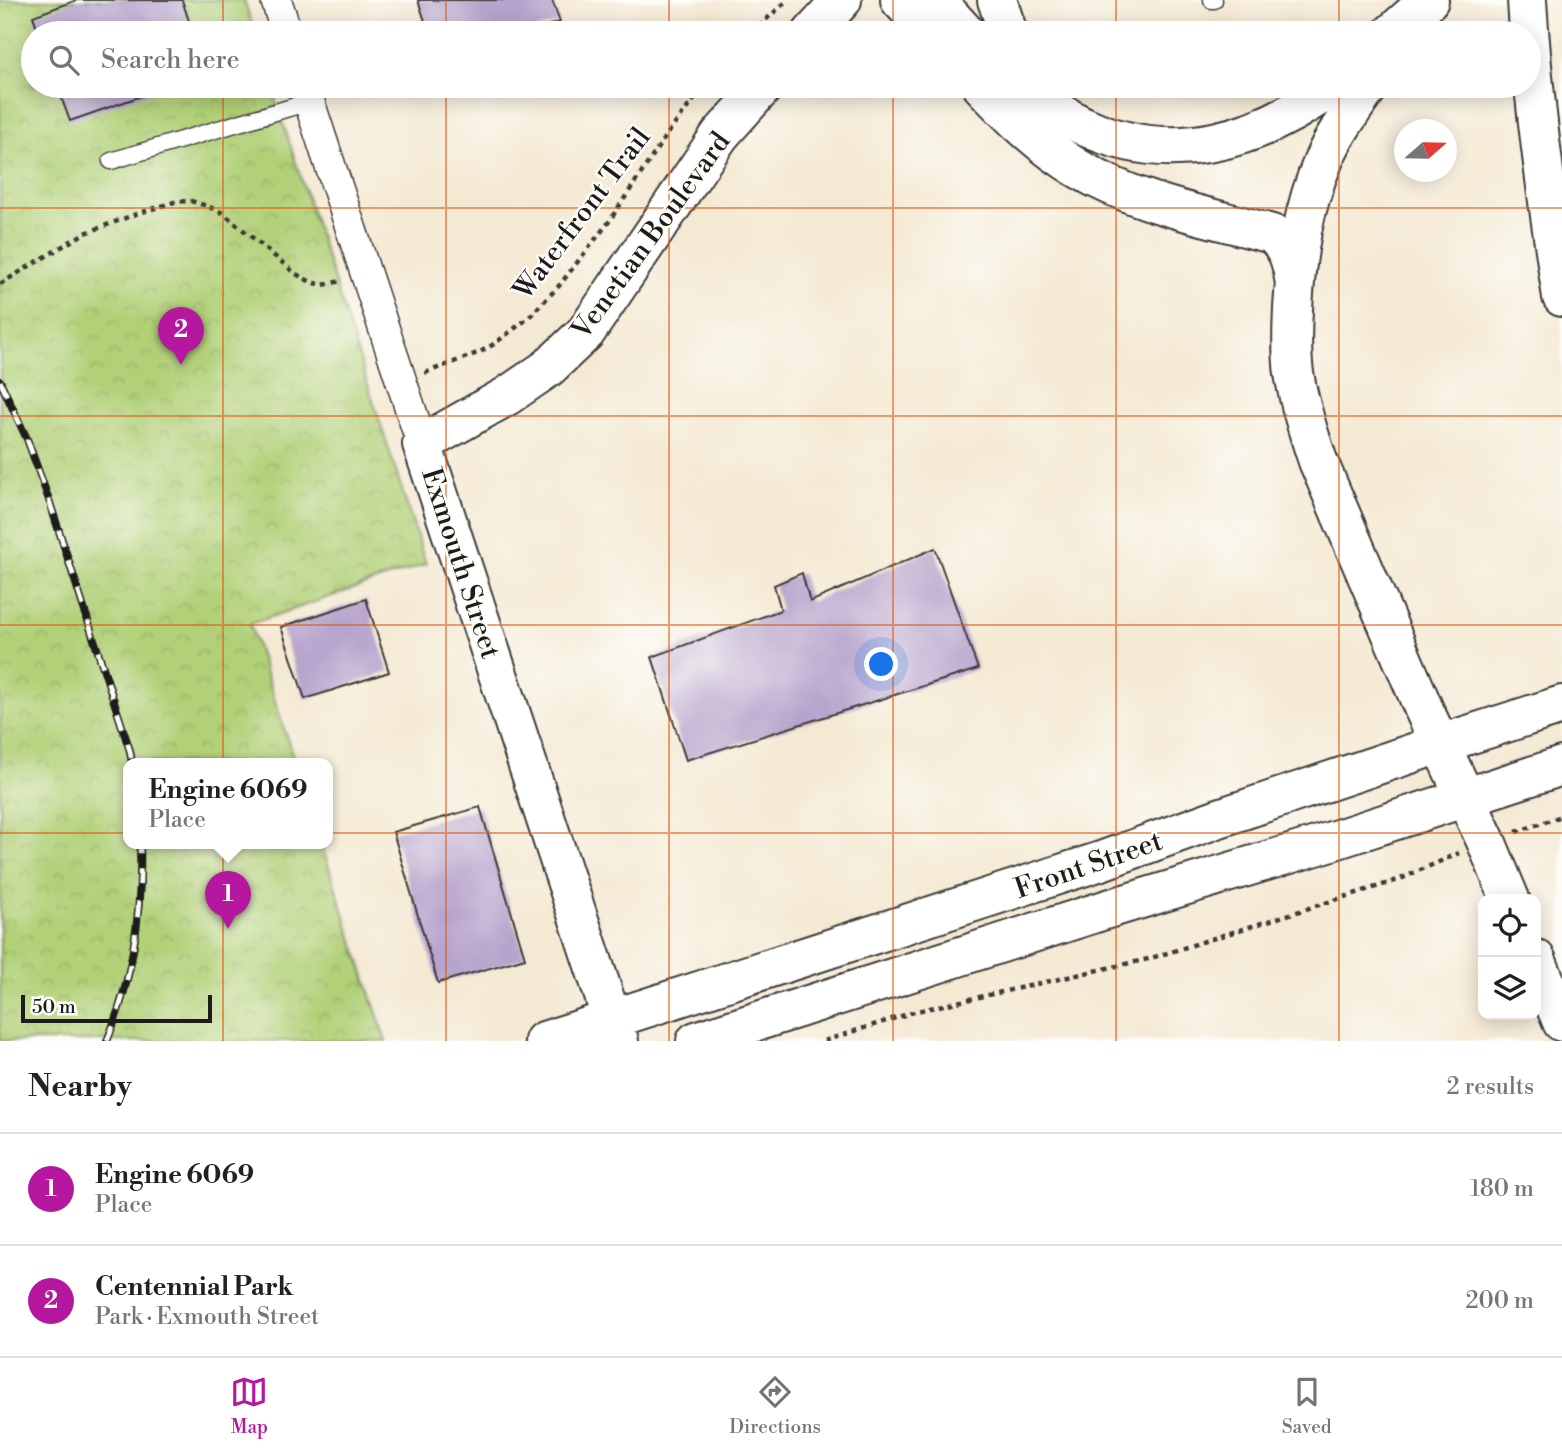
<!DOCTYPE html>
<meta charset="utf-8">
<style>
body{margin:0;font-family:"Libre Bodoni",serif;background:#f6f6f6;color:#202124}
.controls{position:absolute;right:21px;bottom:21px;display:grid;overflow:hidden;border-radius:14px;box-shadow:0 4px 18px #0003}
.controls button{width:63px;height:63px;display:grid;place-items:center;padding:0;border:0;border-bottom:2px solid #e0e0e0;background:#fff;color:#202124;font:35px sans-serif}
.compass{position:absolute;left:1394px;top:119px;width:63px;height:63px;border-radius:50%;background:#fff;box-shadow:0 4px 18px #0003;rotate:70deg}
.scale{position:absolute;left:21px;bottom:18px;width:191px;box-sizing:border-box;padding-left:7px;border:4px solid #1c1c1c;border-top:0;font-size:19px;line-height:24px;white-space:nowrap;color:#1c1c1c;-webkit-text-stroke:5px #fdfcf7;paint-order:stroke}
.you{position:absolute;left:882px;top:665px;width:24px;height:24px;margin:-18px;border:5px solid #fff;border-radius:50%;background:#1a73e8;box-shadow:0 0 0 10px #1a73e833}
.badge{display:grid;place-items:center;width:46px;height:46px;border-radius:50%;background:#b5179e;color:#fff;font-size:23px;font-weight:700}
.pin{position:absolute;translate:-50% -58px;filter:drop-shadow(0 2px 4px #0008)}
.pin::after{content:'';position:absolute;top:37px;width:24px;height:21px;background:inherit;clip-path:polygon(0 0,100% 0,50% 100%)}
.popup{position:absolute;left:123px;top:758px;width:210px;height:91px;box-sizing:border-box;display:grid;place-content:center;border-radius:14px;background:#fff;filter:drop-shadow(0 2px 5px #0005);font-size:23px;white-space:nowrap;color:#757577}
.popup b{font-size:26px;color:#202124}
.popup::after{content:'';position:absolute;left:50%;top:100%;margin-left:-14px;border:14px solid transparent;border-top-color:#fff}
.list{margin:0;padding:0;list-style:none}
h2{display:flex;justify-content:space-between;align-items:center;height:91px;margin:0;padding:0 28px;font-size:30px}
h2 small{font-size:23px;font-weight:400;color:#757577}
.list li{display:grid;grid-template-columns:46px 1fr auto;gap:21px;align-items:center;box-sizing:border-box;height:112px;padding:0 28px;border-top:2px solid #e0e0e0}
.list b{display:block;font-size:26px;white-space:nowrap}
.list p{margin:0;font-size:23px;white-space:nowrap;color:#757577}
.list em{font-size:23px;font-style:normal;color:#757577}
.icon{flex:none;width:38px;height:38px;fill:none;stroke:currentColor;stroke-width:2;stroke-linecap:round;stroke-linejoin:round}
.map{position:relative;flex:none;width:1562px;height:1041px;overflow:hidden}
.search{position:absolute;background:#fff;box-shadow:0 4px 18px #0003;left:21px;right:21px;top:21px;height:77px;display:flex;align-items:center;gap:18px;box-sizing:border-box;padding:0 24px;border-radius:38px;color:#757577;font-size:26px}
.sheet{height:315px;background:#fff}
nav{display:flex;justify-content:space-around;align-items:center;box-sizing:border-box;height:98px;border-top:2px solid #e0e0e0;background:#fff;font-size:19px;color:#757577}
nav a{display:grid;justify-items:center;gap:4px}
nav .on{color:#b5179e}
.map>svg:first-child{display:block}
.park{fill:url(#park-crowns);stroke:#66764a;stroke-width:2}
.building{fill:#b7a4cd}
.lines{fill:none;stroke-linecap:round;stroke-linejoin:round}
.lane-casing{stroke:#3c3b37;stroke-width:19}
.street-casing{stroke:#3c3b37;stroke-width:33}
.secondary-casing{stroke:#3c3b37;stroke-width:42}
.highway-casing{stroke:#3c3b37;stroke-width:42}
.path{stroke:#3c3b37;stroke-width:4.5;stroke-dasharray:5 5;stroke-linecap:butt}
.lane{stroke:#fff;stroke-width:16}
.street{stroke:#fff;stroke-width:30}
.secondary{stroke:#fff;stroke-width:38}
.highway{stroke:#fff;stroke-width:38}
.rail-casing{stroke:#1c1c1c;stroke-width:8}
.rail{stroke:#fdfcf7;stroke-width:5;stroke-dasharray:16;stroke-linecap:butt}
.grid{fill:none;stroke:#de560d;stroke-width:2;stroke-opacity:0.55}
.labels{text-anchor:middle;stroke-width:5;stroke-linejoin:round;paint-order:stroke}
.street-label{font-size:28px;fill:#1c1c1c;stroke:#fdfcf7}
</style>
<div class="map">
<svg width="1562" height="1041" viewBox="0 0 1562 1041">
<defs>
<pattern id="park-crowns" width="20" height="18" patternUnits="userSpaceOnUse" patternTransform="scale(1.75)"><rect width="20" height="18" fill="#b1d077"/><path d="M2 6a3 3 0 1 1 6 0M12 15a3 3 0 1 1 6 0" fill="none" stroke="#98b266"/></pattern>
</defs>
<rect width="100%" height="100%" fill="#fdfcf7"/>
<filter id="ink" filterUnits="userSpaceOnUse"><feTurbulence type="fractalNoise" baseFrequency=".0143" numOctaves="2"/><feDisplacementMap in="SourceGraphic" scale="14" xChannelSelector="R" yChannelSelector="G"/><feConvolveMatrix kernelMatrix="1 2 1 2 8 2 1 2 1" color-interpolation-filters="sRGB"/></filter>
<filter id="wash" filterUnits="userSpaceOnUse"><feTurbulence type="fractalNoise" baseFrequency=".00686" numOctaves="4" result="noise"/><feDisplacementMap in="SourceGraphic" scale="28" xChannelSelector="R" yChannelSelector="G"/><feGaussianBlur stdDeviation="1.57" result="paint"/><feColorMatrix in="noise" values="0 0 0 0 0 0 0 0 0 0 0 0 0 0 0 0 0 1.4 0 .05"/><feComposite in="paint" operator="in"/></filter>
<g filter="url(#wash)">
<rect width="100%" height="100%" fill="#f4e9d3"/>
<path class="park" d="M 0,0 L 244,0 L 255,33 L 33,33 L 33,86 L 271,86 L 426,564 L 250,624 L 295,763 L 128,763 L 128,843 L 321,843 L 386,1041 L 0,1041 Z"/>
<g id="blocks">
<path class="building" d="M 77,0 L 182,0 L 193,33 L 39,33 L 33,16 Z
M 418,0 L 552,0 L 560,22 L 522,33 L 429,33 Z
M 57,86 L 170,86 L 70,121 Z
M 935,548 L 978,669 L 686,760 L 652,657 L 781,610 L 774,585 L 802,573 L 810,602 Z
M 366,599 L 389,672 L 305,699 L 281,627 Z
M 480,807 L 525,958 L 438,983 L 393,832 Z"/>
</g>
</g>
<g filter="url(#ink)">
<use href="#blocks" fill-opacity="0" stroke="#3c3b37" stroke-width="2"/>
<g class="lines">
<defs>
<path id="lane" d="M 1212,0 L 1214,0
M 111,161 L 309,102"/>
<path id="street" d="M 276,0 L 287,33
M 304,86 L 422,444"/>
<path id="secondary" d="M 900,0 L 931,33
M 812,33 L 842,0
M 982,86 C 1011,117 1042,147 1079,169 C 1137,204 1207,216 1272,234 C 1287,247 1291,259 1294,278
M 544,1041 L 1101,861 L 1216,819 L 1440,744 L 1562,705
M 619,1041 L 422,444 L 507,396 L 548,368 L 586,332 L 720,135 L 764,86
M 696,1041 L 1108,909 L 1316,846 L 1562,766"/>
<path id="highway" d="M 936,0 L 966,33
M 997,0 L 1008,33
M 1527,0 C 1533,100 1547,198 1562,297
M 1392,33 L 1429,0
M 1023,86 C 1043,100 1063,117 1086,127 C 1172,167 1260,140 1333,86
M 1369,86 C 1353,109 1335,133 1324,159 C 1303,208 1296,256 1293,309 C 1292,330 1291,353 1294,373 C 1299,404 1308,432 1318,461 L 1425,712 L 1486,841 L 1510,899
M 1536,959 L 1562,1022"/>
</defs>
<use href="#lane" class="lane-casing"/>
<use href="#street" class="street-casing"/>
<use href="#secondary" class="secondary-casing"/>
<use href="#highway" class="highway-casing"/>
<path class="path" d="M 751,33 L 788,0
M 0,284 L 83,234 L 136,214 L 174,202 L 191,201 L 207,206 L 223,213 L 296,274 L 311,282 L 323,285 L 341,281
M 425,373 L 480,352 L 494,344 L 527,319 L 558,287 L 608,223 L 666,136 L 704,86
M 1516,832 L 1562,816
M 824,1041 L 917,1011 L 1148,959 L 1398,880 L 1459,853"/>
<use href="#lane" class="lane"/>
<use href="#street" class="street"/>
<use href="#secondary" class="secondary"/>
<use href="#highway" class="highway"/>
<defs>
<path id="rail" d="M 0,381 L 27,439 L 49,500 L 130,751 L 132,763
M 107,1041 C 133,979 142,910 140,843"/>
</defs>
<use href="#rail" class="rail-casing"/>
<use href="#rail" class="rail"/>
</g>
</g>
<path class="grid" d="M 223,0 L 223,33M 446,0 L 446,33M 669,0 L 669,33M 893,0 L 893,33M 1116,0 L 1116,33M 1339,0 L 1339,33M 223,86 L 223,1041M 446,86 L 446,1041M 669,86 L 669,1041M 893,86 L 893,1041M 1116,86 L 1116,1041M 1339,86 L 1339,1041M 0,208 L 1562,208M 0,416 L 1562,416M 0,625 L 1562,625M 0,833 L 1562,833"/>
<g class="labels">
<g class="street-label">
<text transform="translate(581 213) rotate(-53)" y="10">Waterfront Trail</text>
<text transform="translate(650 235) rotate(-54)" y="10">Venetian Boulevard</text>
<text transform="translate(462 563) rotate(72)" y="10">Exmouth Street</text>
<text transform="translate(1088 864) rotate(-19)" y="10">Front Street</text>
</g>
</g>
</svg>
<div class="controls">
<button><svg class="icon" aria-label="locate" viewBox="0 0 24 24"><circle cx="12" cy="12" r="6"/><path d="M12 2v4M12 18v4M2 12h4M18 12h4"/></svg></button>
<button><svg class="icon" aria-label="layers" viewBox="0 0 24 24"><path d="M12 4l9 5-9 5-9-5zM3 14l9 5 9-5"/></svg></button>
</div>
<svg class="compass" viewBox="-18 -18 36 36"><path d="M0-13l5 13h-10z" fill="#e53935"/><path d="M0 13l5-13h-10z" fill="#757577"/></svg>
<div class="scale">50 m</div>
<div class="you"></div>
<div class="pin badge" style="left:228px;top:929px">1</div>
<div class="popup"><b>Engine 6069</b>Place</div>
<div class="pin badge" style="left:181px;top:365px">2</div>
<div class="search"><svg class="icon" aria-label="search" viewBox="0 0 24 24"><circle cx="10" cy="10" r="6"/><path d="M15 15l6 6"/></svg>Search here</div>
</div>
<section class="sheet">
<h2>Nearby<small>2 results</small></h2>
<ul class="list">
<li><span class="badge">1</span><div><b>Engine 6069</b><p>Place</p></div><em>180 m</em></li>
<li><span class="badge">2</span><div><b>Centennial Park</b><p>Park · Exmouth Street</p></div><em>200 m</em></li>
</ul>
</section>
<nav>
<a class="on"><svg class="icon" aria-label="map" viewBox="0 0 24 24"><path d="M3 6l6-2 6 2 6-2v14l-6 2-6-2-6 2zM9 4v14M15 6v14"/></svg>Map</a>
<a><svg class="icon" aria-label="directions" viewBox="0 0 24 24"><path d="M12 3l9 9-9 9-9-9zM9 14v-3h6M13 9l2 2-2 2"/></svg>Directions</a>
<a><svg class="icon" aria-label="saved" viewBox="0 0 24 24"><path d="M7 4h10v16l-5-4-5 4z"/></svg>Saved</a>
</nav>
